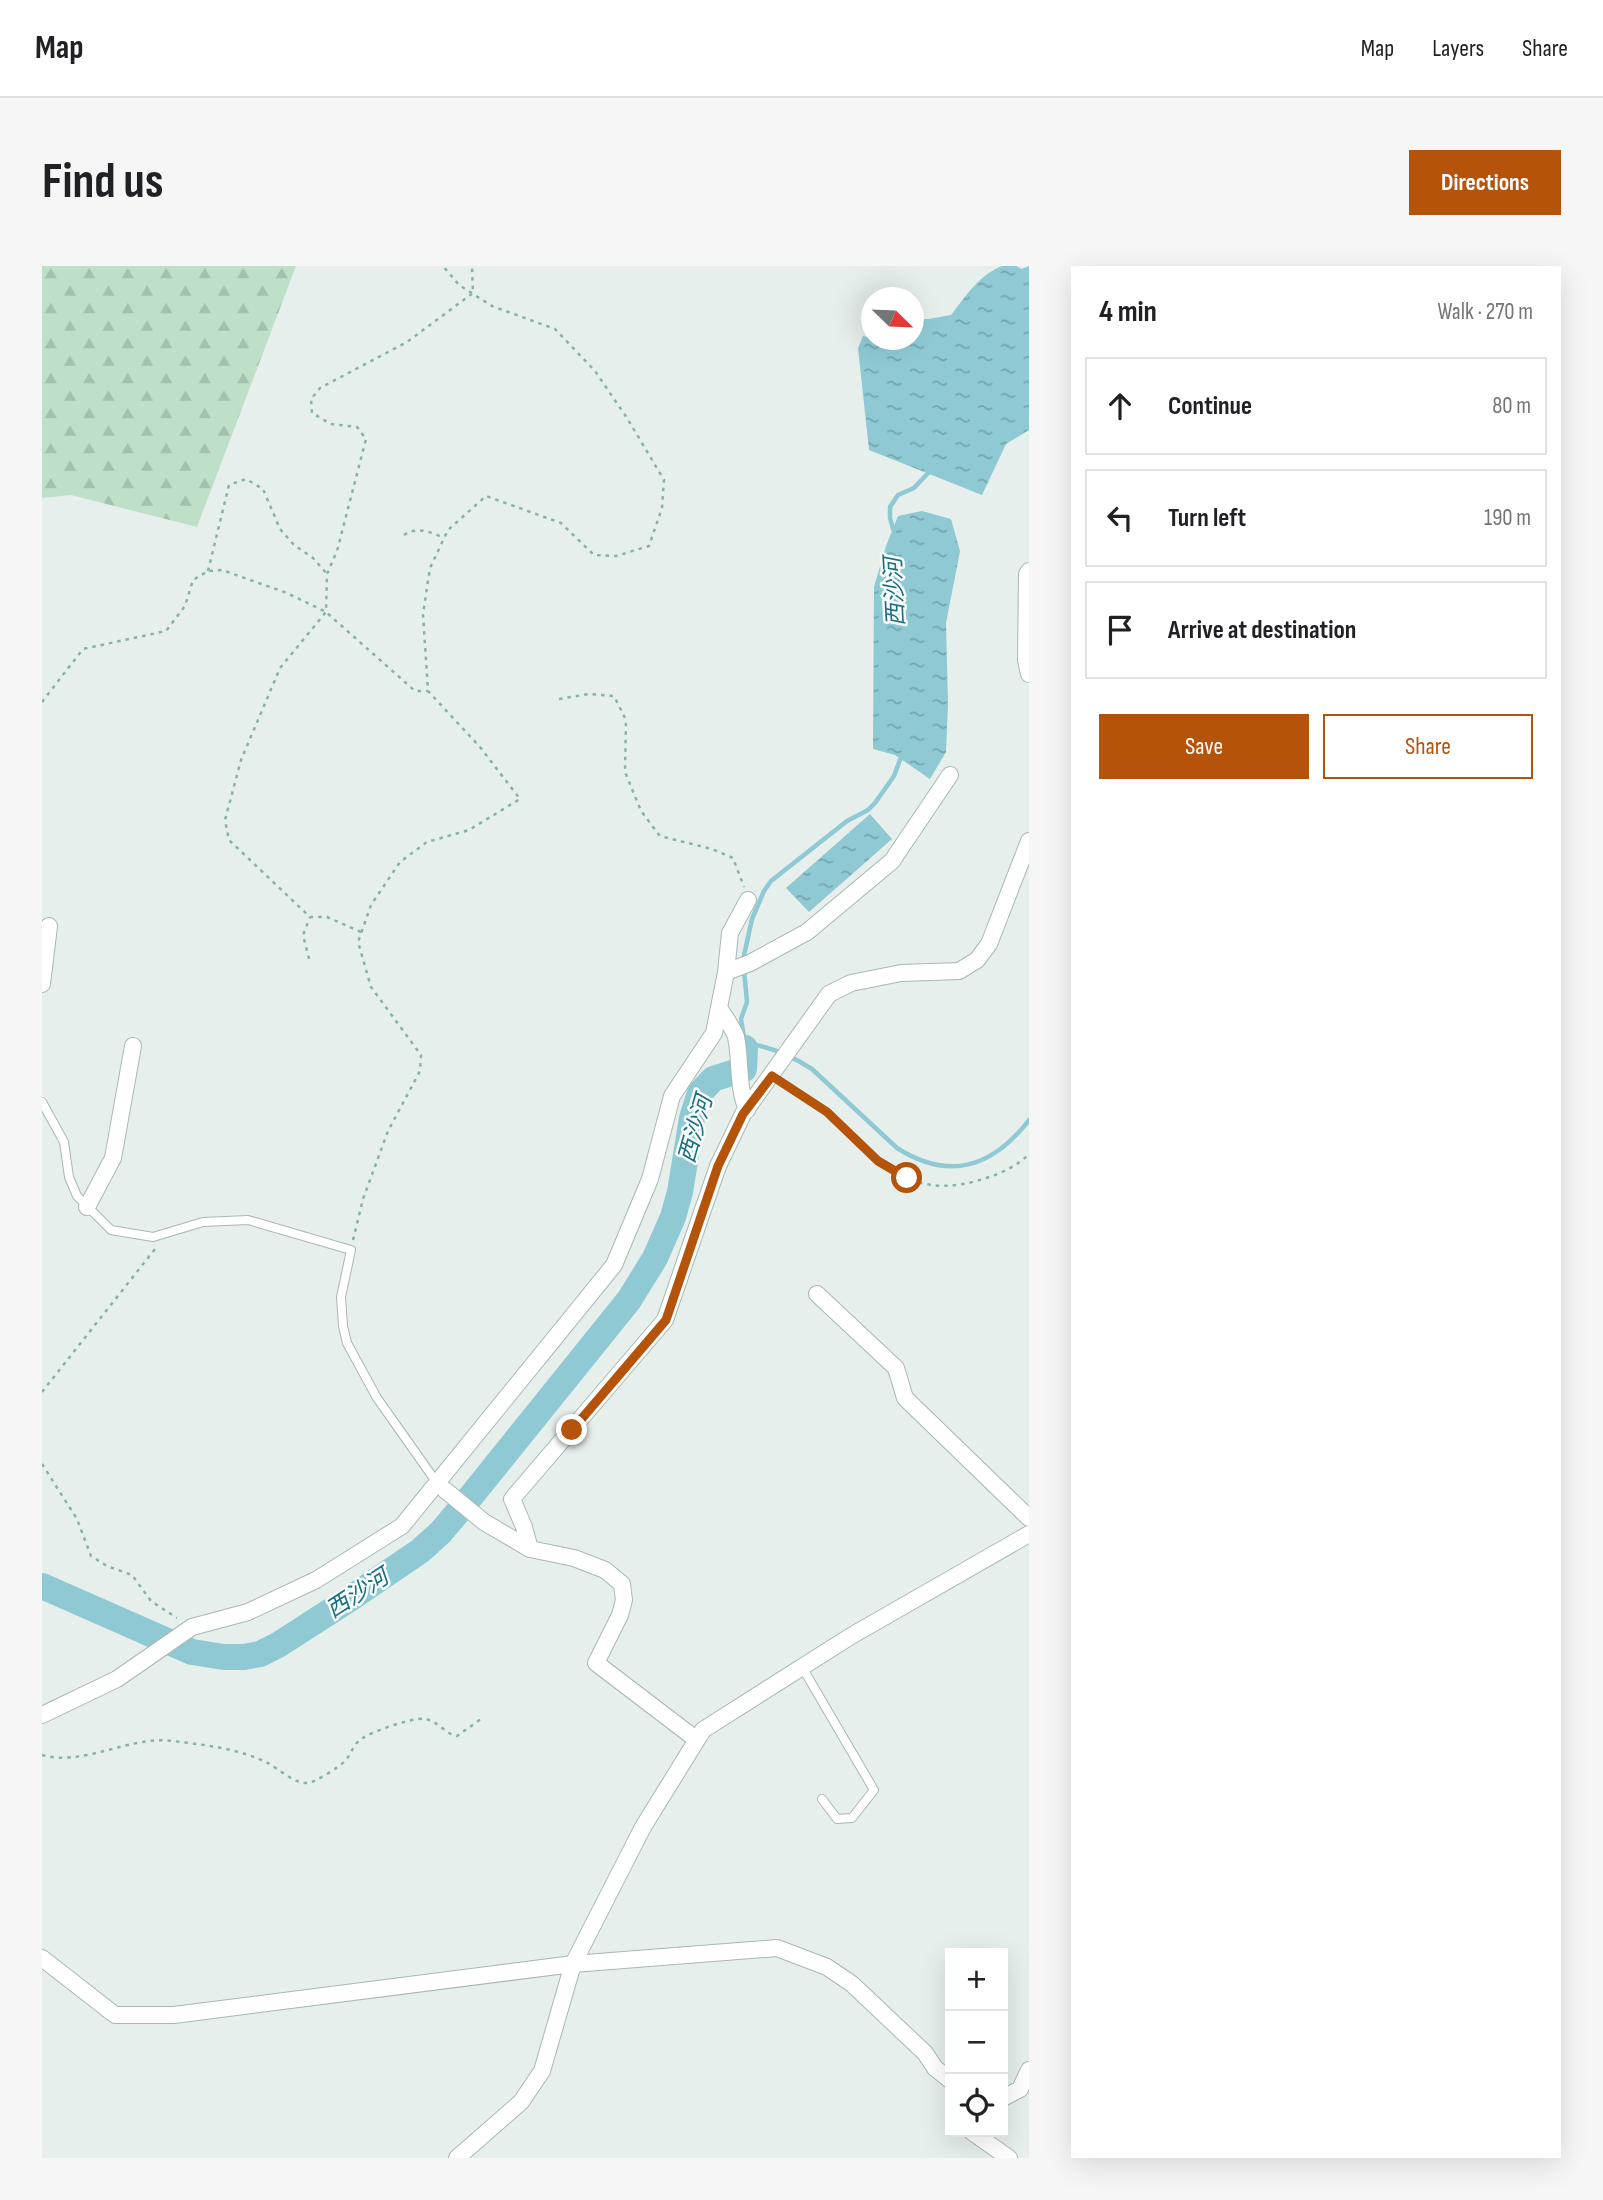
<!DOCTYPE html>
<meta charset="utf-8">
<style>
body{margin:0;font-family:"Sofia Sans Condensed","Noto Sans SC",sans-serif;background:#f6f6f6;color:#202124}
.controls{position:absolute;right:21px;bottom:21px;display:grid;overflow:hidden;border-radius:0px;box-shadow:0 7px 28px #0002}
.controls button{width:63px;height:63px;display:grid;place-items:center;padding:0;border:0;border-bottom:2px solid #e0e0e0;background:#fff;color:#202124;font:35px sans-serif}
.compass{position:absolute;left:819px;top:21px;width:63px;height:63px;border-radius:50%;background:#fff;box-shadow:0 7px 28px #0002;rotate:113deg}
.stop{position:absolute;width:21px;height:21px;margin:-16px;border:5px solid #b45309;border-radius:50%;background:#fff}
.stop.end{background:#b45309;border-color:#fff;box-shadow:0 2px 7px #0008}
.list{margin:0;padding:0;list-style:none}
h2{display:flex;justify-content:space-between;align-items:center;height:91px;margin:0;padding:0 28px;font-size:30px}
h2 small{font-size:23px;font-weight:400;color:#757577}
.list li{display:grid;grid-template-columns:46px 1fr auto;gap:21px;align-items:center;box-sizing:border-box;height:98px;margin:0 14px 14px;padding:0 14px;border:2px solid #e0e0e0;border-radius:0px}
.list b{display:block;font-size:26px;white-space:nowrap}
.list em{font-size:23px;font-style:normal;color:#757577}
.actions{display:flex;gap:14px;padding:21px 28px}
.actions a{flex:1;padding:16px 0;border:2px solid #b45309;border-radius:0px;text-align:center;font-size:24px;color:#b45309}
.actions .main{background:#b45309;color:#fff}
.icon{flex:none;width:38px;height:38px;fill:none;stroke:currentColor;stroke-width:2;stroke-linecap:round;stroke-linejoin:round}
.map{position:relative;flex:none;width:987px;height:1892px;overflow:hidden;border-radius:0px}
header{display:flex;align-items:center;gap:42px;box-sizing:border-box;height:98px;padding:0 35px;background:#fff;border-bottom:2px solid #e0e0e0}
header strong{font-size:33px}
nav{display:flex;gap:38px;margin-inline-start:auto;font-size:24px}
.intro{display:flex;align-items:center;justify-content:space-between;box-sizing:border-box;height:168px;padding:0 42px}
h1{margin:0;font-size:49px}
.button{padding:18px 32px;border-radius:0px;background:#b45309;color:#fff;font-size:24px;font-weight:700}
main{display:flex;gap:42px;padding:0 42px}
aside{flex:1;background:#fff;border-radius:0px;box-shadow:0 7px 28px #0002}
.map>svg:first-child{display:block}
.forest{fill:url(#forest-firs)}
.water{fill:url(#water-ripples)}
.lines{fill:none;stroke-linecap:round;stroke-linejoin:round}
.stream{stroke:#8ec9d4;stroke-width:4.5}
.river{stroke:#8ec9d4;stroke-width:26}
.lane-casing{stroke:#a8b8b2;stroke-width:10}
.street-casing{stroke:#a8b8b2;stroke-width:18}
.path{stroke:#86b3a5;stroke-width:2.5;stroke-dasharray:3.5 5;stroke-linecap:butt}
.lane{stroke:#fff;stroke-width:8}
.street{stroke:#fff;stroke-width:16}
.route{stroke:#b45309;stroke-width:9}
.labels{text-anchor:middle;stroke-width:5;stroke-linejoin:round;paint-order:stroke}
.water-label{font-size:23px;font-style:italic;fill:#1c6f80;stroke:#f7fbf9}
</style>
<header>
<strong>Map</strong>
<nav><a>Map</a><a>Layers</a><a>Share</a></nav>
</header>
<div class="intro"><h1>Find us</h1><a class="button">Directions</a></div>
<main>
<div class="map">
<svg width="987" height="1892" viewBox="0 0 987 1892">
<defs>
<pattern id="forest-firs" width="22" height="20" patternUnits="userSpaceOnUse" patternTransform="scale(1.75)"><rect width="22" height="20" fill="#bfe0c8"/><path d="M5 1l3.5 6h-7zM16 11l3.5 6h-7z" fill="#a4c1ad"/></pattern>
<pattern id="water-ripples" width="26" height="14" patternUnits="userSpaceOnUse" patternTransform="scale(1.75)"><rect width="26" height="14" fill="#8ec9d4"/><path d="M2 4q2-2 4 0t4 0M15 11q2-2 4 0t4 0" fill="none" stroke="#74a5ad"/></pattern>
</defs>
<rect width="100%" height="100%" fill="#e6efeb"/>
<path class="forest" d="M 0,0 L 254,0 L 155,261 L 29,229 L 0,232 Z"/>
<path class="water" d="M 960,0 L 974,0 L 980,3 L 987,0 L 987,164 L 964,178 L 940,229 L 827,184 L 816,82 L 821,70 L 829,72 L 830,74 L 872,74 L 872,53 L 887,53 L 909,49 C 924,30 937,9 960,0 Z
M 880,245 L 909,253 L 918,285 L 904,357 L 906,438 L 904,486 L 888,513 L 853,489 L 831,483 L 832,321 L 844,280 L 856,250 Z
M 828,548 L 850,573 L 767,646 L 744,622 Z"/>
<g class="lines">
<path class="stream" d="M 852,266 L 848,252 L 848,241 L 856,229 L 872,222 L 889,204
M 859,491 L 852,510 L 833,537 L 826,544 L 805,555 L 729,615 L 722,625 L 710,653 L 701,694 L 705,736 L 699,753 L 703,777 C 726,780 750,790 770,803 L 855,882 C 907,915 950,902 987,854"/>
<path class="river" d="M 0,1320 L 150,1386 L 182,1391 L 202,1391 L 218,1388 L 236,1379 L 309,1332 L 378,1285 L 399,1266 L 430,1229 L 587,1034 L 613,992 L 631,951 L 638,926 L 650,852 L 658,827 L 671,813 L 702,803 L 703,782"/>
<defs>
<path id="lane" d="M 0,836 L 22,876 L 27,911 L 35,930 L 69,964 L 111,971 L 161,956 L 206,954 L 309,984 L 299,1031 L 301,1060 L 305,1077 L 335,1132 L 395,1217
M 760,1401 L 832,1524 L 810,1552 L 795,1553 L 780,1533"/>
<path id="street" d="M 987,305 L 985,308 L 984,394 L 987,408
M 684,706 L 708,697 L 765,666 L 850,595 L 908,509
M 0,718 L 7,660
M 677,741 C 682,751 691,761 694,771 C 699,795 695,820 705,844
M 45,941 L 71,892 L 91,780
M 775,1028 L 854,1102 L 863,1132 L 987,1252
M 403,1224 L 442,1256 L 488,1283 L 532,1292 L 563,1304 L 580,1318 L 582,1334 L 578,1349 L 554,1397 L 655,1474
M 488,1283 L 482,1261 L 470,1233 L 623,1054 L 676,900 L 701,848 L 787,728 L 809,717 L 859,707 L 917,705 L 935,694 L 947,678 L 987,575
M 0,1449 L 75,1413 L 150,1361 L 206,1346 L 274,1314 L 360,1260 L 572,999 L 608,913 L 630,830 L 672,767 L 684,706 L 688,667 L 706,634
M 0,1692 L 73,1749 L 132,1749 L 531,1698 L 735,1682 L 785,1701 L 810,1718 L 883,1787 L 893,1802 L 908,1814
M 961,1832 L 978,1823 L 987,1804
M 930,1866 L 967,1892
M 415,1892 L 479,1836 L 500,1805 L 531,1698 L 601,1561 L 661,1464 L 809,1370 L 987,1268"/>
</defs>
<use href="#lane" class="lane-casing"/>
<use href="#street" class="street-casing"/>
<path class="path" d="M 362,269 C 375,260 389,266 402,272
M 166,305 L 187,219 L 204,213 L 221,223 L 238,263 L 252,279 L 271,292 L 285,308
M 517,433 L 547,428 L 572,430 L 584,454 L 583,506 L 599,545 L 618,570 L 670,583 L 691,592 L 702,621
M 0,436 L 41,383 L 124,365 L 143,340 L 151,314 L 166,305 L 180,304 L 245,327 L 284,346 L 373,425 L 386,425
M 319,666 L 285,651 L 268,651 L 187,574 L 183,554 L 199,494 L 238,402 L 284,346 L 285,308 L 295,285 L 324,173 L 315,161 L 289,158 L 270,147 L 269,133 L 278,122 L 365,76 L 431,27 L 430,0
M 267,693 L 261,669 L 268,651
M 741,817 C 761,830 782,842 799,858 C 808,866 816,877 825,885 C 858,916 891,927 934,915 C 953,910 973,902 987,888
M 311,974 L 321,933 L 346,865 L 378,805 L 379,789 L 329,721 L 316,676 L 329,639 L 358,596 L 385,576 L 427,564 L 478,533 L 438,481 L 386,425 L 381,348 L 388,302 L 406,264 L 444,230 L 519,257 L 552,289 L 574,290 L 607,280 L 620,242 L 622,214 L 585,152 L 553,105 L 513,63 L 450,40 L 417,19 L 401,0
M 0,1126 L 113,983
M 0,1198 L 35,1253 L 49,1290 L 65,1300 L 90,1309 L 109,1335 L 135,1352
M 0,1489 C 42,1501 88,1469 131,1475 C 163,1479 194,1482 224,1496 C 236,1502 252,1518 266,1517 C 274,1516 297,1501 303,1495 C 309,1489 311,1479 318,1474 C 327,1466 371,1451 383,1453 C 396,1455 403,1468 415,1470 L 439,1453"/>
<use href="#lane" class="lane"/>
<use href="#street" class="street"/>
</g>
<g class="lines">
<path class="route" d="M 530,1164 L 624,1054 L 676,900 L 701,848 L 730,810 L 785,846 L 836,895 L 865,912"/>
</g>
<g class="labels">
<g class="water-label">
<text transform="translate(852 326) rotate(-93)" y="8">西沙河</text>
<text transform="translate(653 863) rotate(-74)" y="8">西沙河</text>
<text transform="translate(315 1327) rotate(-33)" y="8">西沙河</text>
</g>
</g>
</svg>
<div class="controls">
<button>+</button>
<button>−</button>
<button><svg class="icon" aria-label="locate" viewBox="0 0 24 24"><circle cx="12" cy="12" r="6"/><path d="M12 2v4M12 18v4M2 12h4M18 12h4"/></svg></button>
</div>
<svg class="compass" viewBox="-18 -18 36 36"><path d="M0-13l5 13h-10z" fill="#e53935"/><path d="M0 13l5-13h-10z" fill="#757577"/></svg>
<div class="stop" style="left:865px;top:912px"></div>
<div class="stop end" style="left:530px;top:1164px"></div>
</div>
<aside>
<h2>4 min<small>Walk · 270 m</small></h2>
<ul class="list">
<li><svg class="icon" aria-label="ahead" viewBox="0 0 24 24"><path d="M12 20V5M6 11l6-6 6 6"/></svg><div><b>Continue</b></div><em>80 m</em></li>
<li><svg class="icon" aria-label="left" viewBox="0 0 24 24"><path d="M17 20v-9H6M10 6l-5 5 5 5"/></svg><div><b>Turn left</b></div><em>190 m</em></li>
<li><svg class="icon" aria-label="arrive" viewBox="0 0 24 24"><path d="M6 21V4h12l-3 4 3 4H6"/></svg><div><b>Arrive at destination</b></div></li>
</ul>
<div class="actions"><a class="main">Save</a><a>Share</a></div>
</aside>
</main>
